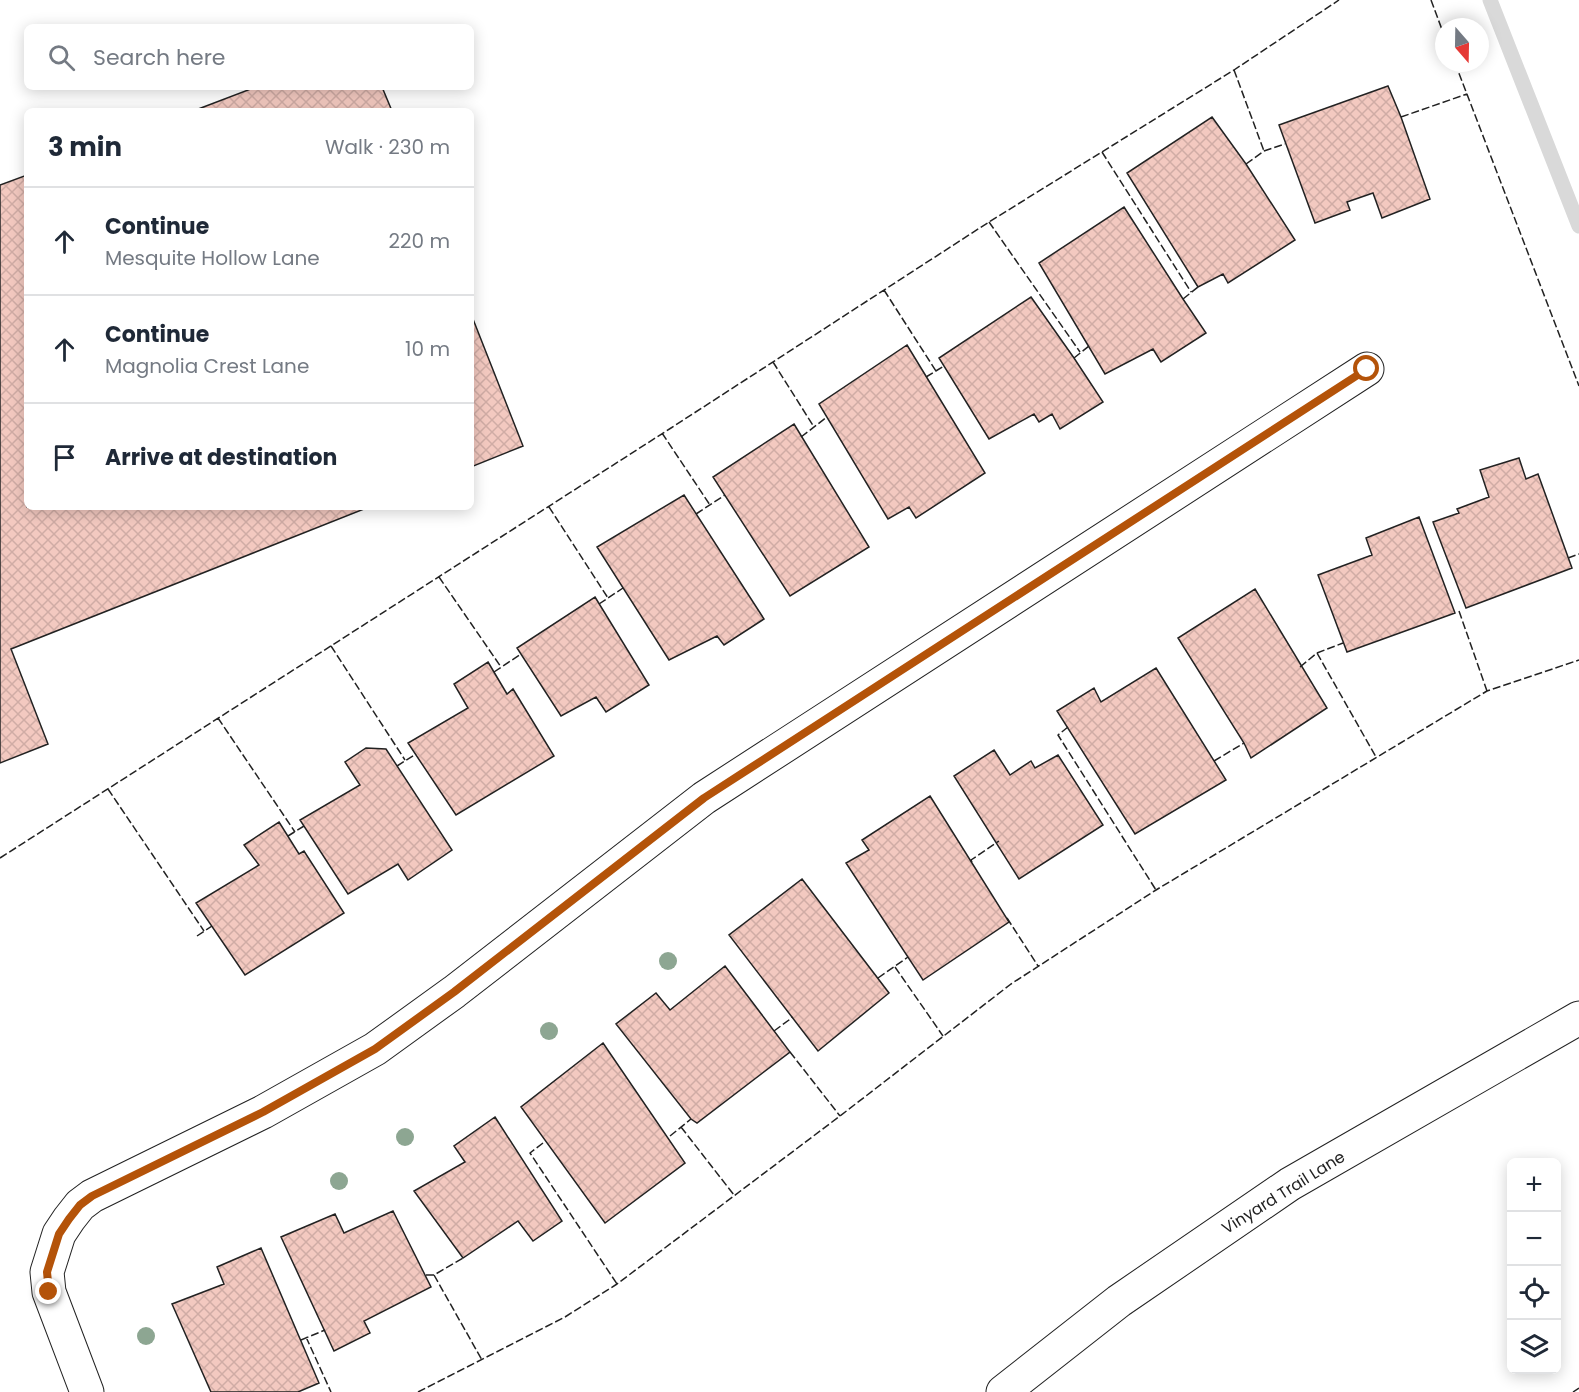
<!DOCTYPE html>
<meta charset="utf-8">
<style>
body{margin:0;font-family:Poppins,sans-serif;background:#f6f6f7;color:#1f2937}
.controls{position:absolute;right:18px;bottom:18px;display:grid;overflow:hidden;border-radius:9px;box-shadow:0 3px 15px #0003}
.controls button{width:54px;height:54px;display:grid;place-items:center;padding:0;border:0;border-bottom:2px solid #e0e1e3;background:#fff;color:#1f2937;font:30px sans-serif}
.compass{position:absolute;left:1435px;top:18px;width:54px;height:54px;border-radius:50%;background:#fff;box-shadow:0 3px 15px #0003;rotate:160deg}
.stop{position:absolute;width:18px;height:18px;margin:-14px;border:4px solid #b45309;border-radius:50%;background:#fff}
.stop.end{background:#b45309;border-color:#fff;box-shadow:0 2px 6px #0008}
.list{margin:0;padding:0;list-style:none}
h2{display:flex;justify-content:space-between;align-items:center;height:78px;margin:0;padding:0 24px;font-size:26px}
h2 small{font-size:20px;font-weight:400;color:#747a83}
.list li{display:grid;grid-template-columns:39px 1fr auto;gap:18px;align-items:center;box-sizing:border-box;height:108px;padding:0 24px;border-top:2px solid #e0e1e3}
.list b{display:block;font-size:22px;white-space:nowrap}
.list p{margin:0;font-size:20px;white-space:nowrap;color:#747a83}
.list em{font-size:20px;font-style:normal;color:#747a83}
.icon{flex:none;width:33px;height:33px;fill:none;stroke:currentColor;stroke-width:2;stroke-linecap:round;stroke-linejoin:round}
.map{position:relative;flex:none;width:1579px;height:1392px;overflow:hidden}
.search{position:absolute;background:#fff;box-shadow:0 3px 15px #0003;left:24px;top:24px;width:450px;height:66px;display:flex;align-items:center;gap:15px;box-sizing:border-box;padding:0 21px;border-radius:9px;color:#747a83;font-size:22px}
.panel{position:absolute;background:#fff;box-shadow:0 3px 15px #0003;left:24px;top:108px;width:450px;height:402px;border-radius:9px}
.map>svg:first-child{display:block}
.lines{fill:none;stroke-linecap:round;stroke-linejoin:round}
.stream{stroke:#d9d9d9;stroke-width:15}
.building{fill:url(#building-cross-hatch);stroke:#222;stroke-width:1.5}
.minor-casing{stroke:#222;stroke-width:35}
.minor{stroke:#fff;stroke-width:33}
.fence{stroke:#222;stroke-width:1.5;stroke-dasharray:8 3;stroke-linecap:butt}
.tree{fill:#8da692}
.route{stroke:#b45309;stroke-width:8}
.labels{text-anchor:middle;stroke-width:4.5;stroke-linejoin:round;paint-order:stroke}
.street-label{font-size:16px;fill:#222;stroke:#fff}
</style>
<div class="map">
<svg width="1579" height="1392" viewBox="0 0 1579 1392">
<defs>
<pattern id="building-cross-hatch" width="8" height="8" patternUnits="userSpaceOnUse" patternTransform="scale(1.5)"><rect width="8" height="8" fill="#f3c9c0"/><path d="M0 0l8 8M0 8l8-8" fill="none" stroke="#d0aca5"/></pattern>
</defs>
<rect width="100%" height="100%" fill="#fff"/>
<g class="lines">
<path class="stream" d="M 1490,0 L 1579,226"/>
</g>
<path class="building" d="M 1388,86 L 1401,117 L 1430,199 L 1382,218 L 1373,193 L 1347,202 L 1350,210 L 1315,223 L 1279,125 Z
M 256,87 L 382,87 L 392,111 L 193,111 Z
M 1212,117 L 1246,164 L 1295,240 L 1228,283 L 1223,274 L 1198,287 L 1127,173 Z
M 27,175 L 27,507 L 369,507 L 11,649 L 48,744 L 0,763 L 0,185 Z
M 1124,207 L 1183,299 L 1206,333 L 1161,362 L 1153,349 L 1105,374 L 1039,263 Z
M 1031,297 L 1074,358 L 1103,402 L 1060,429 L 1052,414 L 1039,422 L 1034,414 L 989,439 L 939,358 Z
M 471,314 L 523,446 L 471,467 Z
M 907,345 L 985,473 L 916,518 L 909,507 L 888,519 L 819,404 Z
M 794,424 L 869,547 L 790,596 L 713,477 Z
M 1519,458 L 1526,479 L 1538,474 L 1572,568 L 1466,608 L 1433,522 L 1459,513 L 1457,509 L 1489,497 L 1480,470 Z
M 684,495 L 764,619 L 724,645 L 717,636 L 669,660 L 597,547 Z
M 1419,517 L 1455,613 L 1347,652 L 1318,575 L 1372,555 L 1366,538 Z
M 1255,589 L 1327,708 L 1251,758 L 1244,743 L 1178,638 Z
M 595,597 L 649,685 L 606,712 L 596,697 L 561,716 L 517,648 Z
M 488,662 L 507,694 L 513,689 L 554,756 L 456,815 L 408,743 L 468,708 L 454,684 Z
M 1156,668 L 1226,780 L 1135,834 L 1057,711 L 1094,688 L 1101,702 Z
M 366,748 L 386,749 L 452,850 L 408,880 L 398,864 L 348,894 L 300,820 L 360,785 L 345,762 Z
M 994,750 L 1010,775 L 1031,761 L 1035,768 L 1058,755 L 1103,825 L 1019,879 L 954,776 Z
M 930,796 L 1009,922 L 923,980 L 846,863 L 869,850 L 862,840 Z
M 279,822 L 299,854 L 304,851 L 344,913 L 245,975 L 196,903 L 259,865 L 244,845 Z
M 802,879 L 889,993 L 818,1051 L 729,935 Z
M 725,966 L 790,1052 L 697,1123 L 691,1119 L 616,1024 L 656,993 L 670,1010 Z
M 603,1043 L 685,1163 L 605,1223 L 521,1107 Z
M 495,1117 L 562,1221 L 533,1241 L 518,1221 L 463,1258 L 414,1191 L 465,1162 L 454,1146 Z
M 393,1211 L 431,1287 L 364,1321 L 370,1333 L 334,1351 L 281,1237 L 335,1214 L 344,1233 Z
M 261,1248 L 319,1383 L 298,1392 L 211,1392 L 172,1304 L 224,1284 L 217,1267 Z"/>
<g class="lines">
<defs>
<path id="minor" d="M 87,1392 L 49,1292 L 47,1272 L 59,1234 L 69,1219 L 80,1205 L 92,1196 L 263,1112 L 375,1049 L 454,992 L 704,798 L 1367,369
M 1003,1392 L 1119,1301 L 1290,1184 L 1579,1018"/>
</defs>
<use href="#minor" class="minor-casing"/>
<use href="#minor" class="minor"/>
<path class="fence" d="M 1431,0 L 1444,35
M 1455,63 L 1579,386
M 1234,70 L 1264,151
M 1401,117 L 1467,94
M 1102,152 L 1191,292
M 1246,164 L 1264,151 L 1285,144
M 989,222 L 1080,352
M 884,290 L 936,371
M 1183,299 L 1198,287
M 1074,358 L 1089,346
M 773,362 L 814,427
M 926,377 L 944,366
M 662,433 L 710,505
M 801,437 L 827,417
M 549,507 L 608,598
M 696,514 L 725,495
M 1568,558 L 1579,554
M 439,577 L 501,667
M 599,604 L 623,588
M 1459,611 L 1487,691
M 331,646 L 405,760
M 1317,653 L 1376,757
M 1300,667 L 1317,653 L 1343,643
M 494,672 L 521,654
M 218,718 L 295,832
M 1068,727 L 1058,735 L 1156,890
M 1214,761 L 1244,743
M 397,766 L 416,754
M 108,789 L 204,931
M 288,836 L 304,826
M 0,858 L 671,428 L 989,222 L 1234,70 L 1339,0
M 972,862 L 971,860 L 999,841
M 1007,918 L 1038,966
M 197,936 L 212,926
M 895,967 L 943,1036
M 878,978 L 908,957
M 774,1031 L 793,1017
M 790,1052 L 840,1116
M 681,1127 L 734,1195
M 670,1136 L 691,1119
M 543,1143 L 530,1153 L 617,1284
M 426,1275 L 434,1275 L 463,1258
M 434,1275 L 482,1360
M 306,1337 L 331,1392
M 301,1340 L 325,1330
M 418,1392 L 565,1317 L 617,1284 L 840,1116 L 1011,984 L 1156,890 L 1487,691 L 1579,660
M 1573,1392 L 1579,1388"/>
</g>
<g class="tree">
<circle cx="668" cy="961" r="9"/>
<circle cx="549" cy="1031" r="9"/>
<circle cx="405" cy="1137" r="9"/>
<circle cx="339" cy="1181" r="9"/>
<circle cx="146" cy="1336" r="9"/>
</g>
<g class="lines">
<path class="route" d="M 49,1292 L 47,1272 L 59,1234 L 69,1219 L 80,1205 L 92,1196 L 263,1112 L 375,1049 L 454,992 L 704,798 L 1367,369"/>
</g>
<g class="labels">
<g class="street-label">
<text transform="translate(1283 1192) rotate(-32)" y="6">Vinyard Trail Lane</text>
</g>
</g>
</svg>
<div class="controls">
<button>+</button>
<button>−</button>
<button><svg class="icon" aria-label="locate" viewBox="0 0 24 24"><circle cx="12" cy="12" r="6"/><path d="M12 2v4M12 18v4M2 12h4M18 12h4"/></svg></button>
<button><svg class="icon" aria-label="layers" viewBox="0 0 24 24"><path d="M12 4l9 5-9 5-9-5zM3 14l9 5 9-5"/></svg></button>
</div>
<svg class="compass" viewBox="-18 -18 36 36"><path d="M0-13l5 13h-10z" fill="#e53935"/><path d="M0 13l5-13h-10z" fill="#747a83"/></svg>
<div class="stop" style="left:1367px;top:369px"></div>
<div class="stop end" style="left:49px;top:1292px"></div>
<div class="search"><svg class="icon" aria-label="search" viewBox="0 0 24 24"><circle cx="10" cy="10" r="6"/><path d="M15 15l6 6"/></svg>Search here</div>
<section class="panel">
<h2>3 min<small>Walk · 230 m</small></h2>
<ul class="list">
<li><svg class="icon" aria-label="ahead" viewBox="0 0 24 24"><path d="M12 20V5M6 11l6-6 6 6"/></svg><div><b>Continue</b><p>Mesquite Hollow Lane</p></div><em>220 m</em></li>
<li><svg class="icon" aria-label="ahead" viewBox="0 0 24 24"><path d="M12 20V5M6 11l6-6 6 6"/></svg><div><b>Continue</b><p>Magnolia Crest Lane</p></div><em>10 m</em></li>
<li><svg class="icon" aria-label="arrive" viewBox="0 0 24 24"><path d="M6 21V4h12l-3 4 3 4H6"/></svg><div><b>Arrive at destination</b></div></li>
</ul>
</section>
</div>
